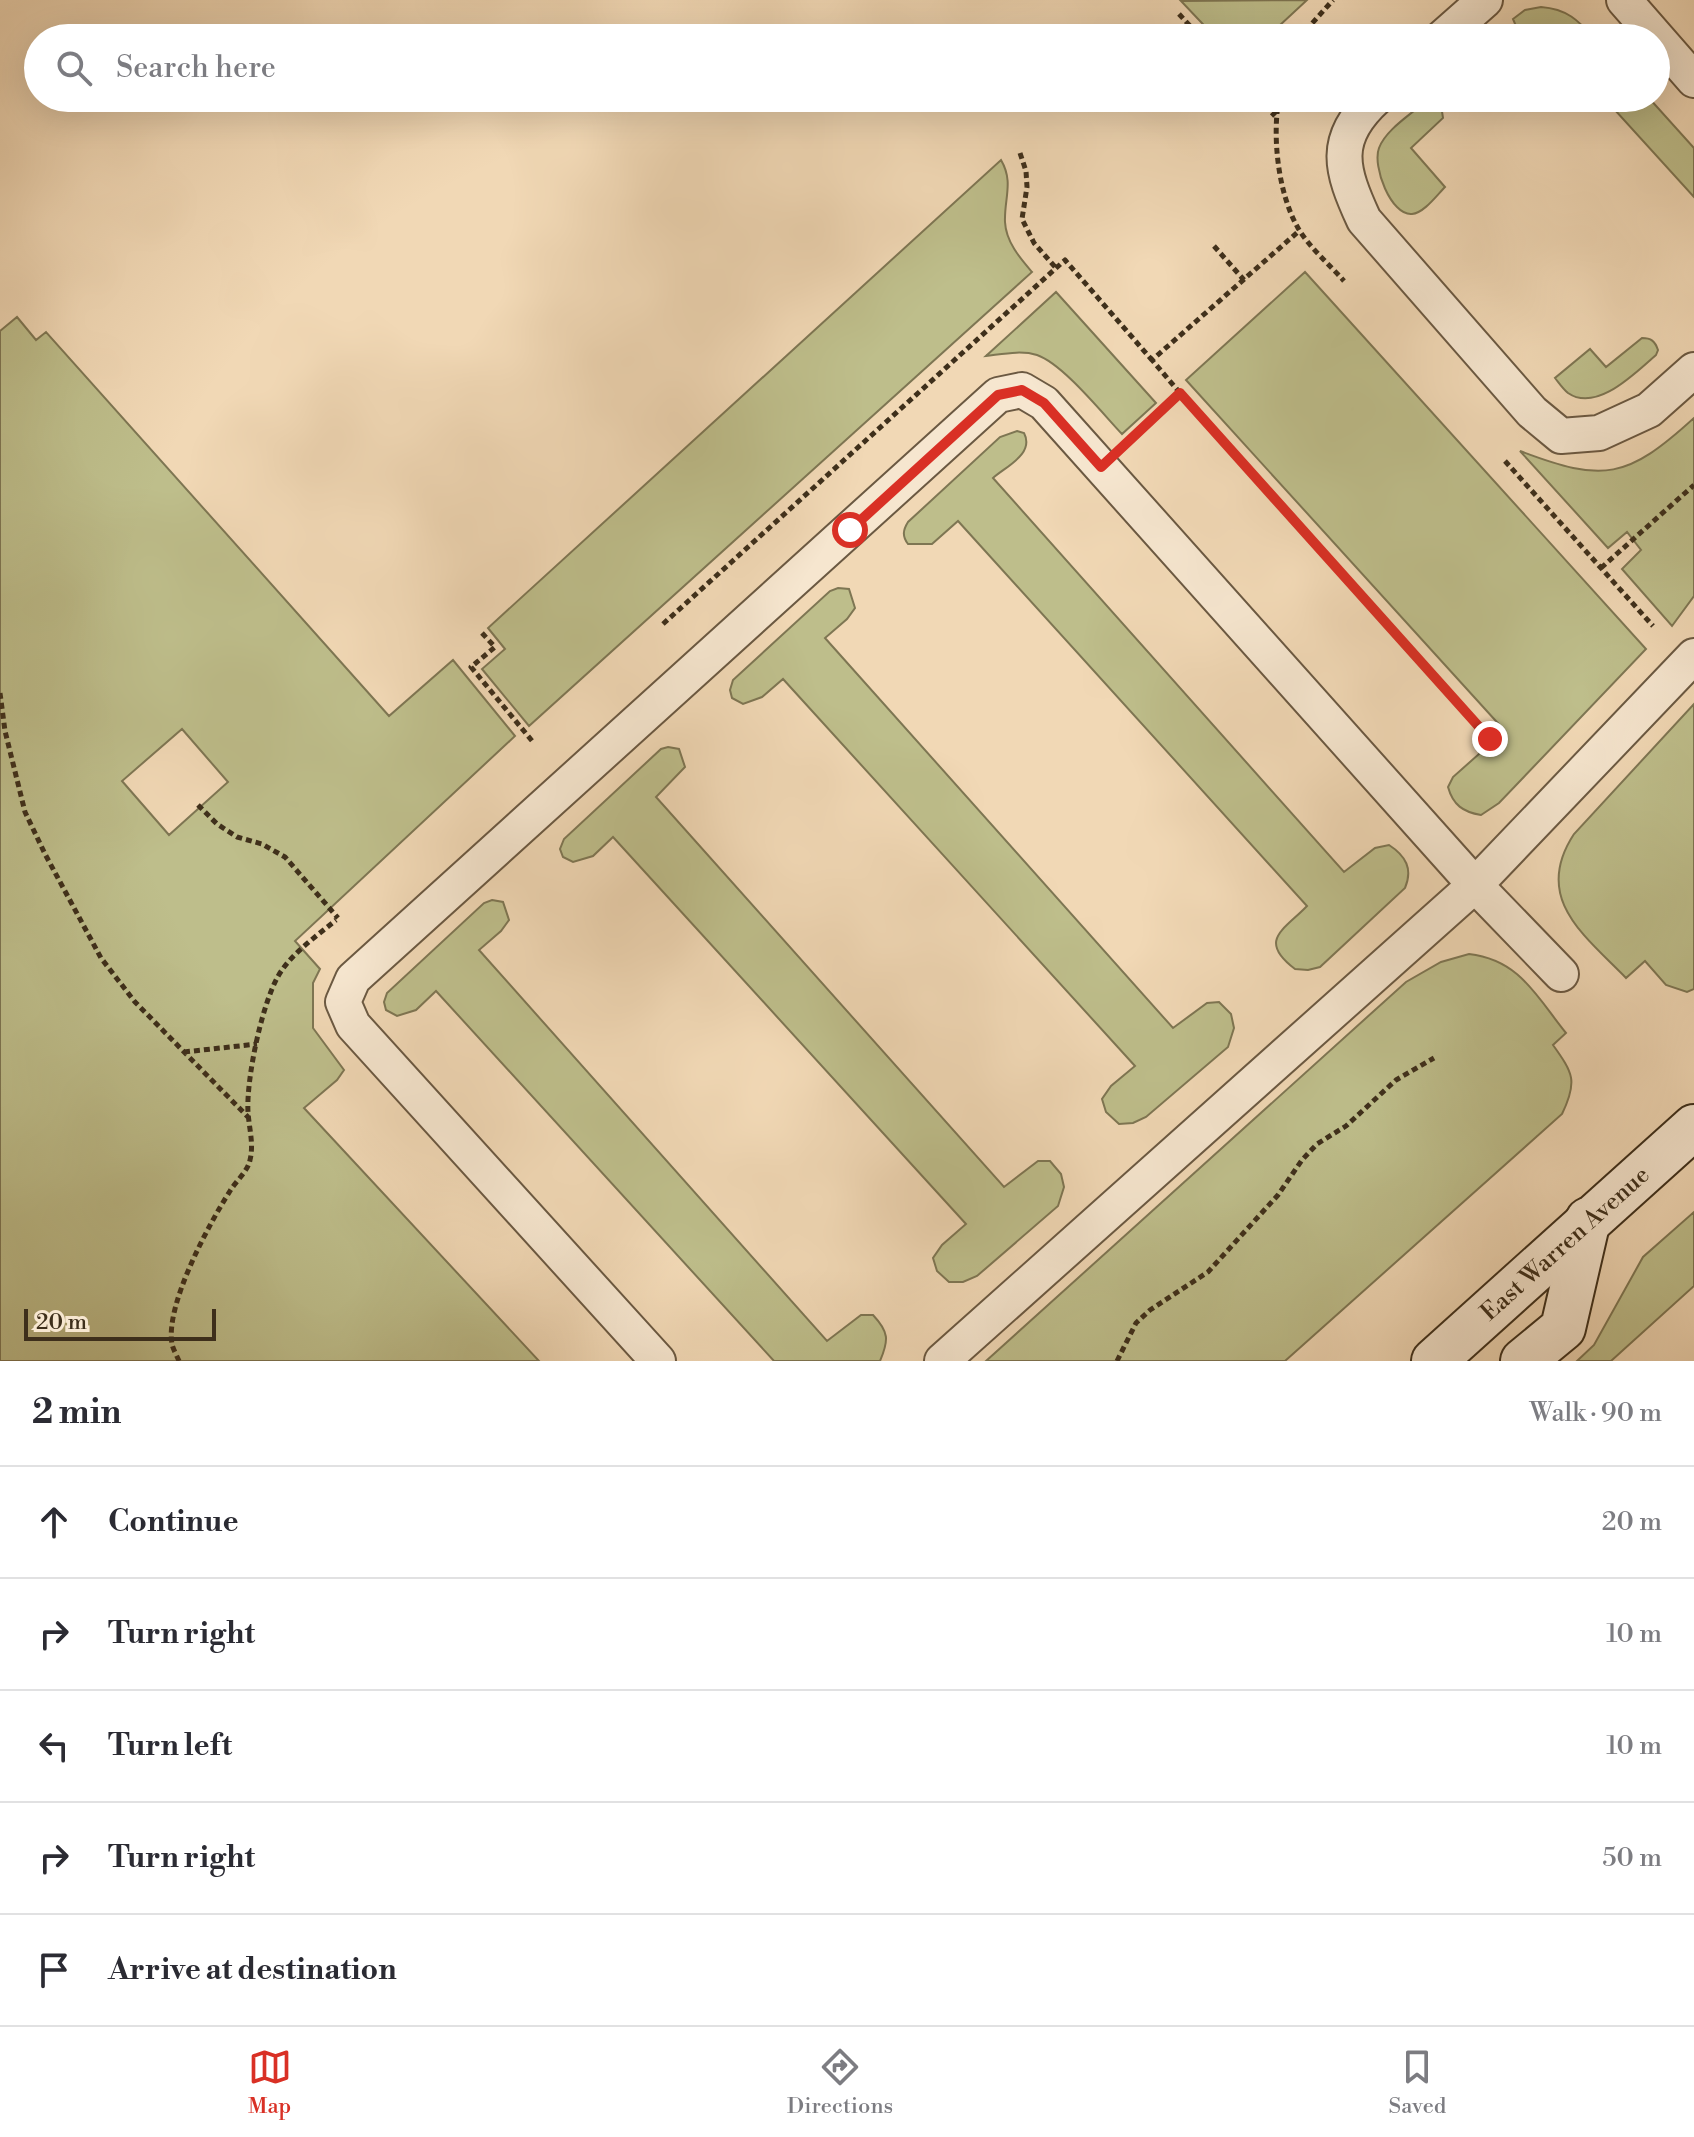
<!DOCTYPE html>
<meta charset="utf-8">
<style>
body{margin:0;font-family:"Libre Bodoni",serif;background:#f7f7f7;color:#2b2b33}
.scale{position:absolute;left:24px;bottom:20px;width:192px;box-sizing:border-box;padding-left:8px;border:4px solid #3e2f1b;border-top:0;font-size:22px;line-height:28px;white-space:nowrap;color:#3e2f1b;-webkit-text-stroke:6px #f6e6cf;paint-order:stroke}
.stop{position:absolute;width:24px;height:24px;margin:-18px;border:6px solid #d93025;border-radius:50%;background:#fff}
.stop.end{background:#d93025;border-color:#fff;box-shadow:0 2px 8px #0008}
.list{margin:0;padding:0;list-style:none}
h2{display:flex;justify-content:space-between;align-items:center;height:104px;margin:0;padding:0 32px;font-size:34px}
h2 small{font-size:26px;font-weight:400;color:#7c7c81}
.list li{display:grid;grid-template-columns:52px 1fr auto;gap:24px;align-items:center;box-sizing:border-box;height:112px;padding:0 32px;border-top:2px solid #e1e1e2}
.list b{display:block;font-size:30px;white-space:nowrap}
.list em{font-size:26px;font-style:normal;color:#7c7c81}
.icon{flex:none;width:44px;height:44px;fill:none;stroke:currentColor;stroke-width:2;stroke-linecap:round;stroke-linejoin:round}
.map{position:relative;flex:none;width:1694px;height:1361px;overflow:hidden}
.search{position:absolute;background:#fff;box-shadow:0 8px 32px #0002;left:24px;right:24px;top:24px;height:88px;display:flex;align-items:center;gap:20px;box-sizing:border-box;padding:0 28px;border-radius:44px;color:#7c7c81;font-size:30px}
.sheet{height:664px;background:#fff}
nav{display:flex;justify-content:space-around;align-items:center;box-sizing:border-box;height:112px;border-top:2px solid #e1e1e2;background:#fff;font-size:22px;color:#7c7c81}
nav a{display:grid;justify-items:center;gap:4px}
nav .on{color:#d93025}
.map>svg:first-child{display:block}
.green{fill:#bebe8b;stroke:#7e7653;stroke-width:2;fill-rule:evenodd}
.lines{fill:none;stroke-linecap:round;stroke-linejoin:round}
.service-casing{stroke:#6b5942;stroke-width:38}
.secondary-casing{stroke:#3e2f1b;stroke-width:48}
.path{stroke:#3e2f1b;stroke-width:5;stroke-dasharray:6 4;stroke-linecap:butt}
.service{stroke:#f6e6cf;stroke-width:34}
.secondary{stroke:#f6e6cf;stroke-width:44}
.route{stroke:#d93025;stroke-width:10}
.labels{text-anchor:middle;stroke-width:7;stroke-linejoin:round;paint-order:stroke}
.street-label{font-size:24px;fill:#3e2f1b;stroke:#f6e6cf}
</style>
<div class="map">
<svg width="1694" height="1361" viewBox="0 0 1694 1361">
<rect width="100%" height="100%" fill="#f1d8b5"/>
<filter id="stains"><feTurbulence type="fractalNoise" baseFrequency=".0025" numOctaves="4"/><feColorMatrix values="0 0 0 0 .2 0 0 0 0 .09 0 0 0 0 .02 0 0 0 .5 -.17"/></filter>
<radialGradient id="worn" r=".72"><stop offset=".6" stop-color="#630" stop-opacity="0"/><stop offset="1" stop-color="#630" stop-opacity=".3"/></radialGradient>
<path class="green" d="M 1307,0 L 1266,38 L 1216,38 L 1181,1 Z
M 1541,7 C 1567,9 1578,20 1594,38 L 1550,38 L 1545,33 L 1541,38 L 1521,38 L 1513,19 L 1525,10 Z
M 1604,98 L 1649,98 L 1694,148 L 1694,197 Z
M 1427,100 L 1435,100 L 1441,105 L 1443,118 L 1411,148 L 1445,187 C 1437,195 1424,213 1412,214 C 1391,216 1372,166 1379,148 C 1386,129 1412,114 1427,100 Z
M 1001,160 C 1014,182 1004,199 1005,222 C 1006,242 1020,258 1032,272 L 529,726 L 482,669 L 505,649 L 488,628 Z
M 1305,272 L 1646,649 L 1499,803 L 1481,815 C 1463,812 1453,805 1448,787 L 1453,777 L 1505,731 L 1186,380 Z
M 1056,292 L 1156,403 L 1122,434 C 1102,413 1063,364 1037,355 C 1021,350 1003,354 986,356 Z
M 17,317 L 36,340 L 46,332 L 389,716 L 453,660 L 515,736 L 295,941 L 320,969 L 313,983 L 313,1028 L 344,1070 L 337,1080 L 304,1108 L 539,1361 L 0,1361 L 0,331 ZM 182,729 L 228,782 L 169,835 L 122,781 Z
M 1642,338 C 1651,338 1655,341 1658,350 L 1656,355 C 1636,372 1597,413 1568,393 C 1563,389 1559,383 1555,378 L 1590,349 L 1606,367 Z
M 1694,418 L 1694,596 L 1672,626 L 1622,569 L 1641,550 L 1627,532 L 1608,548 L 1520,451 C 1604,483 1627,479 1694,418 Z
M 1017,431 L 1024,433 C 1035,454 1005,467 993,478 L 1344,872 L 1375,848 L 1389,845 C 1406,856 1413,869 1405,888 L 1320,967 L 1308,970 L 1295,969 C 1257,940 1284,930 1307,906 L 958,521 L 932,544 L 908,544 C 902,536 903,530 908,522 L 1000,437 Z
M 838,588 L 849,589 L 855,608 L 847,619 L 825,638 L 1173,1028 L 1207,1003 L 1219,1002 L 1231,1014 L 1234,1028 L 1228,1047 L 1146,1117 L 1133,1123 L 1119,1124 L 1106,1112 L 1102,1099 L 1111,1086 L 1135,1066 L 783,679 L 762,697 L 743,704 L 732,698 L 730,690 L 733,680 L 830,591 Z
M 1694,704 L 1694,989 L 1687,992 L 1666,985 L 1645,961 L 1626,978 C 1584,935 1532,898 1574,834 Z
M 668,747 L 679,749 L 685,767 L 656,797 L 1004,1187 L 1038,1161 L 1050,1161 L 1061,1174 L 1064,1187 L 1058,1206 L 977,1276 L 963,1282 L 949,1282 L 937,1271 L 933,1258 L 942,1245 L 966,1224 L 613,837 L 593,856 L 573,862 L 563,857 L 560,849 L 564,839 L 661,749 Z
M 492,900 L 503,902 L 509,920 L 501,931 L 479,950 L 827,1341 L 861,1315 L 873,1315 C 889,1332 889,1340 880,1361 L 774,1361 L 436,991 L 416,1010 L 397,1016 L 386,1010 L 384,1002 L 387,993 L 484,903 Z
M 1469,954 C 1520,960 1536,996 1566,1033 L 1553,1045 C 1573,1073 1578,1081 1562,1114 L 1285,1361 L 986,1361 L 1406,982 L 1441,962 Z
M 1694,1212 L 1694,1286 L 1611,1361 L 1577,1361 L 1594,1345 L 1643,1257 Z"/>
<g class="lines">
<defs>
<path id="service" d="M 1624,0 L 1694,80
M 1442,38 L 1485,0
M 1376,98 C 1331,139 1341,170 1364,220 L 1532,412 L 1561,436 L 1599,433 L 1649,410 L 1694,370
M 658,1361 L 353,1025 L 343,1002 L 353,979 L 998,395 L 1022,390 L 1044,403 L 1475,885 L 1561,974
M 942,1361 L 1475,885 L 1694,656"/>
<g id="secondary">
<path id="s1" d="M 1434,1361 L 1694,1127"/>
<path d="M 1523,1361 L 1563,1328 L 1588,1220"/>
</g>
</defs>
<use href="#service" class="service-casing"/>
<use href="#secondary" class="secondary-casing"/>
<path class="path" d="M 1179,14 L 1201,38
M 1299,38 L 1333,0
M 1258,98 L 1275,116
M 1279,98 C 1272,137 1278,193 1298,228 C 1309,247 1329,264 1344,281
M 1020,153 L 1026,171 L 1027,187 L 1022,219 L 1034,243 L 1056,268
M 1214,246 L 1244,280
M 1180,393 L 1152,360 L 1299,231
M 1137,433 L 1180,393 L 1490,739
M 1505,461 L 1653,626
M 1601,568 L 1694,485
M 663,624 L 1065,260 L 1152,360
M 482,633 L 495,647 L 471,667 L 533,742
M 0,693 L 5,731 L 25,812 L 45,854 L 101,958 L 135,1002 L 248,1117
M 198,805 L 217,824 L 237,837 L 262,844 L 285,857 L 338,918
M 184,1052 L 257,1044
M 179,1361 C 177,1356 173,1349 172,1344 C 165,1305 209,1224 230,1191 C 236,1181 248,1171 250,1160 C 254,1144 249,1128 248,1112 C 246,1079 263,996 282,970 C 295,951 318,935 336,920
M 1117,1361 L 1136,1323 L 1150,1310 L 1208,1272 L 1278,1195 L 1302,1160 L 1317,1144 L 1346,1126 L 1396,1080 L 1434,1058"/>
<use href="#service" class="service"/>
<use href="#secondary" class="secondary"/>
</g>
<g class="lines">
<path class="route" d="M 850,530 L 998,395 L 1022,390 L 1044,403 L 1101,467 L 1180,393 L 1490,739"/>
</g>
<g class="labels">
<g class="street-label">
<text dy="8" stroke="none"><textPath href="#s1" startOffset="176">East Warren Avenue</textPath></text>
</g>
</g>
<rect width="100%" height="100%" filter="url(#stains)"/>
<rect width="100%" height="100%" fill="url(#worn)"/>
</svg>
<div class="scale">20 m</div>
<div class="stop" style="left:850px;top:530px"></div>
<div class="stop end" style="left:1490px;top:739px"></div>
<div class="search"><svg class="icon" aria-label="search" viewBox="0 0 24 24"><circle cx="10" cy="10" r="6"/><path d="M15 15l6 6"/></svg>Search here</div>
</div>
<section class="sheet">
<h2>2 min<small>Walk · 90 m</small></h2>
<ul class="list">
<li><svg class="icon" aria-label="ahead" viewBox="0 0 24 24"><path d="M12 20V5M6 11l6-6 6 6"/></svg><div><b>Continue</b></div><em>20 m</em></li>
<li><svg class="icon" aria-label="right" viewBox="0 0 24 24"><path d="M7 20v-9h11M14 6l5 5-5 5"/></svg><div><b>Turn right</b></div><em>10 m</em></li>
<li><svg class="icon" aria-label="left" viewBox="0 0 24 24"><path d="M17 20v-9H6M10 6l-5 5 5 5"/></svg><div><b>Turn left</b></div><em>10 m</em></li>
<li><svg class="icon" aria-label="right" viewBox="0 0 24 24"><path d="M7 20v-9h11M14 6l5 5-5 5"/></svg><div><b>Turn right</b></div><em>50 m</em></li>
<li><svg class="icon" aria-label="arrive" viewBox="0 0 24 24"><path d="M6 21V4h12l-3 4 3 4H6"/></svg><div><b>Arrive at destination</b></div></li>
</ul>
</section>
<nav>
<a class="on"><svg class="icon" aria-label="map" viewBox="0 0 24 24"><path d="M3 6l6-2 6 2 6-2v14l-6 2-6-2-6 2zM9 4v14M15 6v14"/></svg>Map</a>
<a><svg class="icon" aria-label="directions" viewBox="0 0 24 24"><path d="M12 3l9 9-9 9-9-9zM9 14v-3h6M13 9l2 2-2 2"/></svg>Directions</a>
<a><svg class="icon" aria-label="saved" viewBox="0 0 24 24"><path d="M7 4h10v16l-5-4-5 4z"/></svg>Saved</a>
</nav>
